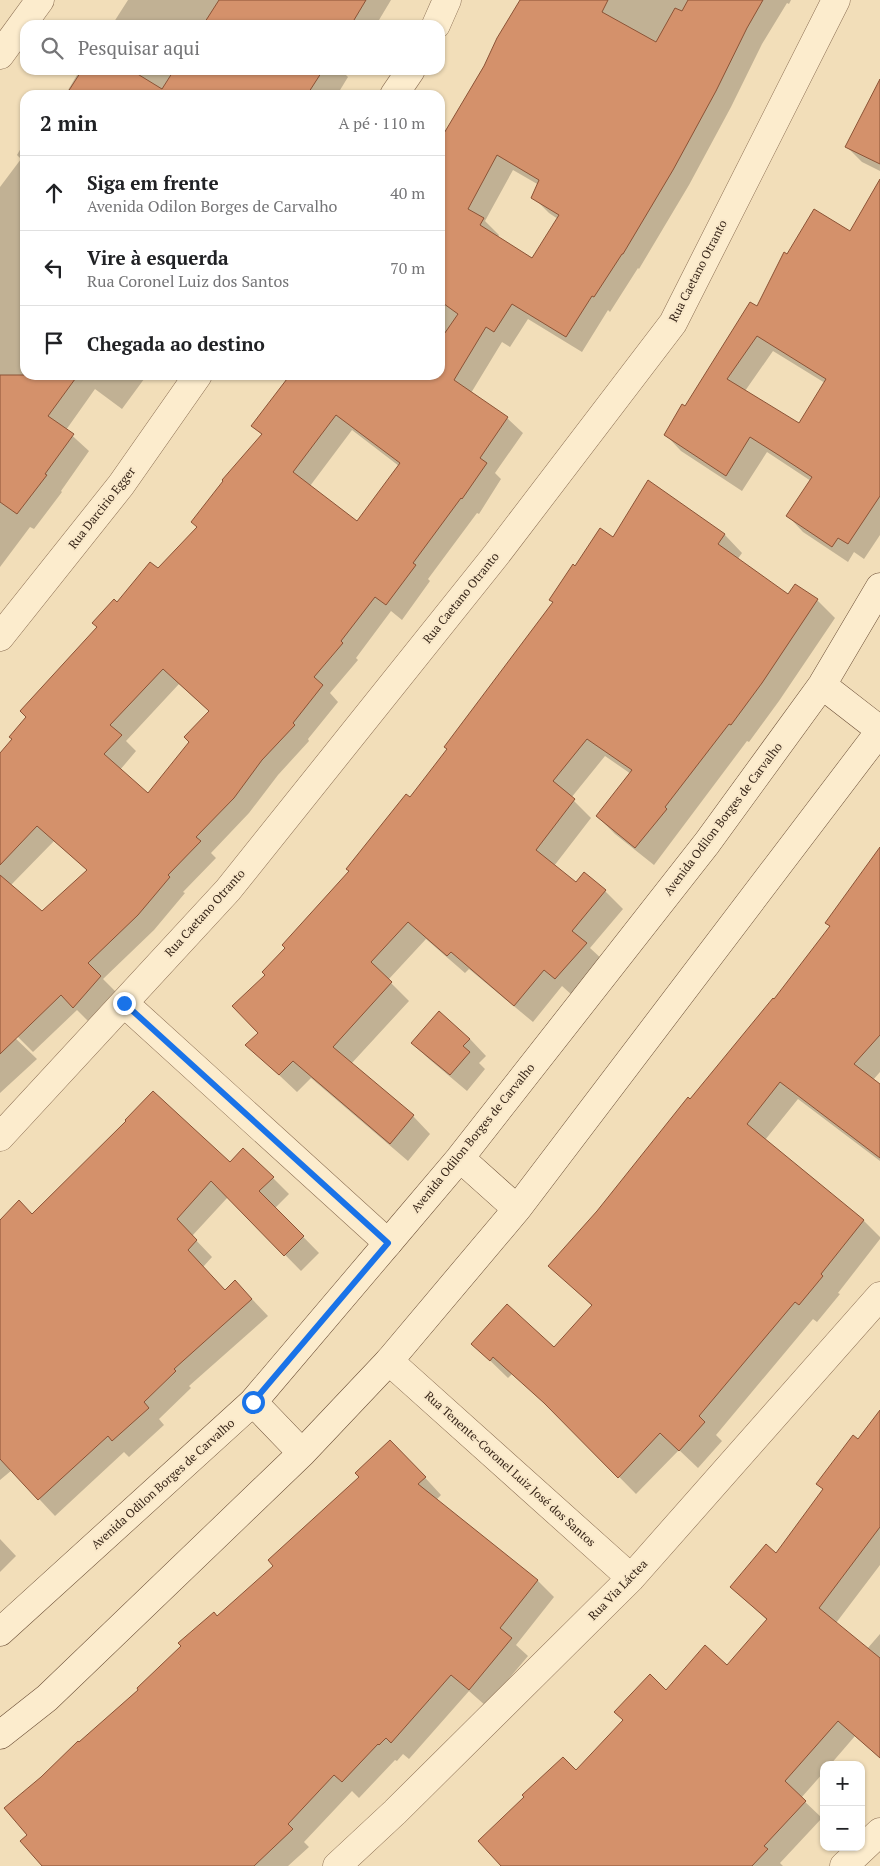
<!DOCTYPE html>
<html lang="pt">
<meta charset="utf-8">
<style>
body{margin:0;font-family:"PT Serif",serif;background:#f6f6f6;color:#202124}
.controls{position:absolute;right:15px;bottom:15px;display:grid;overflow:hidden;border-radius:10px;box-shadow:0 1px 4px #0004}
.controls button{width:45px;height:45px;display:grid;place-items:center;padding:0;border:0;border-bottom:1px solid #e0e0e0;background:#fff;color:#202124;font:25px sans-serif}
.stop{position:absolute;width:15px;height:15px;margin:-11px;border:4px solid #1a73e8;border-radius:50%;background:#fff}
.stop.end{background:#1a73e8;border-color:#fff;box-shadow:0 1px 5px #0008}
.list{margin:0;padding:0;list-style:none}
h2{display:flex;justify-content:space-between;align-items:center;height:65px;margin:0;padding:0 20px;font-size:21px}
h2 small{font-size:16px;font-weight:400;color:#757577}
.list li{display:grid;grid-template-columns:32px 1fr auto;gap:15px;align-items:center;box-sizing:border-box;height:75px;padding:0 20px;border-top:1px solid #e0e0e0}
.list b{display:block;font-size:19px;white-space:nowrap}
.list p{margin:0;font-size:16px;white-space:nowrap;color:#757577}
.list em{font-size:16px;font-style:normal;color:#757577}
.icon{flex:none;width:28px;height:28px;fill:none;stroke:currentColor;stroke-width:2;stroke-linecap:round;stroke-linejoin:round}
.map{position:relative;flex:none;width:880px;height:1866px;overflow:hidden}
.search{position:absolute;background:#fff;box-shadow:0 1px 4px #0004;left:20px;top:20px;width:425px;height:55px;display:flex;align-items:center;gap:12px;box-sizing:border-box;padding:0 18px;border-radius:15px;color:#757577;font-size:19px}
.panel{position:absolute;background:#fff;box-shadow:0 1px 4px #0004;left:20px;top:90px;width:425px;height:290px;border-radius:15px}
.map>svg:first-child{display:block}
.shadow{fill:#0003;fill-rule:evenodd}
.building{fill:#d4916b;stroke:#8b5336;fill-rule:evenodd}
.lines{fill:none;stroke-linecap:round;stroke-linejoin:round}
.street-casing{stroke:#8a6d52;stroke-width:29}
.secondary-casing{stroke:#6b4e36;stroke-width:29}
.street{stroke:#fceccd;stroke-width:28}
.secondary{stroke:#fceccd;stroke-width:28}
.route{stroke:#1a73e8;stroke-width:6}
.labels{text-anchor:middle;stroke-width:4;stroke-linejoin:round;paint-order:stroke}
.street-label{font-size:12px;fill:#372619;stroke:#f9e8c9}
</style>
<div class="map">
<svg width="880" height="1866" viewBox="0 0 880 1866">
<rect width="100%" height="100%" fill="#f2deb9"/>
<path class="shadow" d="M 128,0 L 391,0 L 376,25 L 112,25 Z
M 521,0 L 791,0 L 789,4 L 787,3 L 762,44 L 731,107 L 689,185 L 639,269 L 638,268 L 610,312 L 608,310 L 582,352 L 528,319 L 510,347 L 502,342 L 471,393 L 507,418 L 523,433 L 495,473 L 501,479 L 479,514 L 477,513 L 428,579 L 430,581 L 402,620 L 391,611 L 356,658 L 358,660 L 330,693 L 338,702 L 308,739 L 309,741 L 278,775 L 249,813 L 211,853 L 216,858 L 183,892 L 185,893 L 154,930 L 103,979 L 116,992 L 89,1022 L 77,1010 L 33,1052 L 13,1032 L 11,1034 L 37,1059 L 0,1093 L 0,755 L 117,603 L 158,570 L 198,527 L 262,435 L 253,426 L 297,375 L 440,375 L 440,144 ZM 513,170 L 539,185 L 533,197 L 549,213 L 558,219 L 533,260 L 497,238 L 499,235 L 485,221 ZM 352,430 L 399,466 L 358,523 L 310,486 ZM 179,684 L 210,712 L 191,742 L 148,795 L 120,770 L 136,751 L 126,741 ZM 54,841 L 88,871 L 42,913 L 10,886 Z
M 80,70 L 349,70 L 346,75 L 348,77 L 337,95 L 65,95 Z
M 880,89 L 880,171 L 862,162 L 847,147 Z
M 25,141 L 25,375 L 147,375 L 122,409 L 95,389 L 66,430 L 89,451 L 61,491 L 62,492 L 34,529 L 30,527 L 0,567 L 0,187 L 21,159 L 17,155 Z
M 880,182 L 880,535 L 864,559 L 854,552 L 848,562 L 803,532 L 788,516 L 811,481 L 767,452 L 742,491 L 681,451 L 666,435 L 757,308 L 787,256 L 850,233 ZM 773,351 L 825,383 L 799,425 L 745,391 Z
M 648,481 L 725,535 L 742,553 L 737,560 L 789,595 L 817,600 L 835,618 L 779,701 L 749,742 L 747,741 L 654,865 L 615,834 L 597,816 L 631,774 L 605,756 L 571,798 L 591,818 L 554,866 L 576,884 L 605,891 L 623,909 L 590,948 L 604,961 L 573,996 L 562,986 L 533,1022 L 469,969 L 465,973 L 426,939 L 388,980 L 409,1001 L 351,1064 L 413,1116 L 430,1134 L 408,1161 L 311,1078 L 297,1092 L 247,1045 L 259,1033 L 267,975 L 286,948 L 410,799 L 448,750 L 554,603 L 575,567 L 613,539 Z
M 880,852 L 880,1072 L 873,1080 L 880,1086 L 880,1161 L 798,1099 L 765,1140 L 863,1220 L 880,1237 L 880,1239 L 838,1293 L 840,1294 L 817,1322 L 813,1319 L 716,1435 L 722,1441 L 698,1468 L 679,1450 L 636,1494 L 561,1418 L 512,1374 L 508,1378 L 473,1344 L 554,1348 L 592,1306 L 550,1266 L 581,1232 L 774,1001 L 831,927 Z
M 470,1039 L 486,1056 L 479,1063 L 485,1069 L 467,1091 L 429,1059 L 412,1043 Z
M 230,1164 L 273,1178 L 289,1194 L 275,1208 L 319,1253 L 301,1271 L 228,1197 L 192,1236 L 212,1257 L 203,1267 L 225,1291 L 251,1298 L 268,1316 L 189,1386 L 191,1388 L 159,1419 L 164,1425 L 129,1457 L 124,1452 L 55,1516 L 12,1470 L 0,1480 L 0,1250 Z
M 880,1412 L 880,1565 L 836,1623 L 867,1649 L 880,1634 L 880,1758 L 855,1736 L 830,1765 L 824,1765 L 824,1772 L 801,1798 L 822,1818 L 780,1863 L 783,1866 L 503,1866 L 577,1772 L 666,1691 L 728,1667 L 768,1621 L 731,1587 L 777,1555 L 824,1490 L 817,1484 L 859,1441 Z
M 407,1458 L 441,1495 L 436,1500 L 538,1581 L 554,1597 L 516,1645 L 528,1656 L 486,1706 L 469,1691 L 409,1759 L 403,1754 L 397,1761 L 395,1760 L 359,1798 L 352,1791 L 304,1842 L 309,1847 L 288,1866 L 43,1866 L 29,1835 L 79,1744 L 217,1617 Z
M 0,1539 L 16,1556 L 0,1572 Z"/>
<path class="building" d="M 219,0 L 366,0 L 351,25 L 203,25 Z
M 520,0 L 608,0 L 602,12 L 656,42 L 675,8 L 682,11 L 688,0 L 763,0 L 747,28 L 716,91 L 673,170 L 623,254 L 622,254 L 594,297 L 592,296 L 566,337 L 512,304 L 494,332 L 486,327 L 454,380 L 508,417 L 480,458 L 487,463 L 462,499 L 461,498 L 413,563 L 416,565 L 386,605 L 375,597 L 341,641 L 343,643 L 314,677 L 323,685 L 293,723 L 295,725 L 262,760 L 234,798 L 196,837 L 201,841 L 168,875 L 170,877 L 138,915 L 88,963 L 101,976 L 73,1008 L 61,995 L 0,1054 L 0,875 L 42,911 L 87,870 L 37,826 L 0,865 L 0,753 L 12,739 L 9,737 L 26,717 L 20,711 L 97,627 L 92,623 L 114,599 L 117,602 L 150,562 L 158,568 L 197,527 L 191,522 L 223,481 L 222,480 L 262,434 L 251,426 L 290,375 L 440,375 L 440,340 L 458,314 L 440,301 L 440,140 L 484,66 L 497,38 ZM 497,155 L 539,180 L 531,198 L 559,215 L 532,258 L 480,225 L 484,218 L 468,209 ZM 336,415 L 400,463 L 357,521 L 293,472 ZM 163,669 L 209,711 L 184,737 L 189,742 L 148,793 L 104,754 L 122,735 L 110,725 Z
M 82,70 L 131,70 L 162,89 L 174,70 L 323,70 L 307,95 L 66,95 Z
M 880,79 L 880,164 L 845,147 Z
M 880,179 L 880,496 L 848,544 L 838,538 L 832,547 L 786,516 L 812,477 L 780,456 L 750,437 L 726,476 L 664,435 L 682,404 L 685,406 L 750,302 L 757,306 L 784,252 L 787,254 L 814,209 L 850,231 ZM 757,336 L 826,379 L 799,423 L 727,379 Z
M 0,375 L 78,375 L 48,416 L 74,434 L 45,474 L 47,475 L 17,514 L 0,502 Z
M 648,480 L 725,534 L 718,544 L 788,594 L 795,584 L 818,599 L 762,683 L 731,725 L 729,724 L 665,807 L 667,809 L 635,848 L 596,816 L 632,770 L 587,739 L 553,781 L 575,799 L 536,850 L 576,882 L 584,872 L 606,890 L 572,931 L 587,943 L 555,979 L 544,970 L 514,1006 L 451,952 L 447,956 L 408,922 L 371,962 L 392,982 L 333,1047 L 414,1115 L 390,1144 L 293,1061 L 279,1075 L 245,1045 L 258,1033 L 232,1006 L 265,975 L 262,972 L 285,948 L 282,945 L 349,871 L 346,869 L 406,794 L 410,797 L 447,749 L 444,747 L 553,602 L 549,600 L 573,564 L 575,566 L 600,528 L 613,537 Z
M 880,847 L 880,1035 L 854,1064 L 880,1084 L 880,1158 L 780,1082 L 747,1124 L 864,1220 L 821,1274 L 823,1276 L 799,1305 L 795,1302 L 699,1416 L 705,1422 L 679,1451 L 660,1433 L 618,1478 L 544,1403 L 493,1357 L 490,1361 L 471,1344 L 507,1304 L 554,1347 L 592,1305 L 548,1266 L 597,1211 L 688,1097 L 690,1099 L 773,998 L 774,999 L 830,926 L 825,923 Z
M 439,1011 L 470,1039 L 463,1046 L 470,1052 L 450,1075 L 411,1043 Z
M 153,1091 L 230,1162 L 243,1148 L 274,1177 L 259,1191 L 304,1236 L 284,1256 L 211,1181 L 177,1219 L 197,1240 L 188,1250 L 225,1290 L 235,1280 L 252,1299 L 174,1369 L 176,1371 L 144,1402 L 149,1408 L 112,1441 L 108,1436 L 38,1500 L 0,1459 L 0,1220 L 19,1200 L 32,1214 L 126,1121 L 125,1120 Z
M 880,1410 L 880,1527 L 819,1608 L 880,1658 L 880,1758 L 838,1721 L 785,1781 L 806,1801 L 764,1846 L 768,1849 L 752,1866 L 501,1866 L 478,1841 L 524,1797 L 522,1795 L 563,1757 L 576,1770 L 623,1720 L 614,1712 L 650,1674 L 666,1690 L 705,1645 L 727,1665 L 767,1619 L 730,1587 L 766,1544 L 776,1553 L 823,1489 L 816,1484 L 853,1435 L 858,1439 Z
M 390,1440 L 426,1477 L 418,1484 L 538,1580 L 500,1628 L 512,1638 L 469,1690 L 451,1675 L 391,1743 L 386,1738 L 379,1745 L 378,1744 L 342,1782 L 334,1775 L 288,1824 L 293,1829 L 254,1866 L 42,1866 L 20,1841 L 27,1835 L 4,1808 L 41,1777 L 78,1741 L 79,1742 L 138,1690 L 137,1688 L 181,1646 L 178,1643 L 214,1612 L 217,1616 L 273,1566 L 268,1560 L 359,1477 L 355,1473 Z"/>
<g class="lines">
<defs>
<path id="street" d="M 436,25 L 447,0
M 0,55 L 40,0
M 394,95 L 411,70
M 0,637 L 121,485 L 198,375
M 124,1003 L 388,1243
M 0,1137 L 228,890 L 496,555 L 673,323 L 836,0
M 389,1361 L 631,1578
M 337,1866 L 395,1812 L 631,1578 L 880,1296
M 844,1866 L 880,1832"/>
<path id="secondary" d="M 822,685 L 880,730
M 460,1158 L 517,1209
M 253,1402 L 302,1453
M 0,1632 L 253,1402 L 388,1243 L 460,1158 L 707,843 L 822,685 L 880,587
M 0,1735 L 47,1698 L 302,1453 L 389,1361 L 517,1209 L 880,731"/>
</defs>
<use href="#street" class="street-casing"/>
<use href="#secondary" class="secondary-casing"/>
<use href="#street" class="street"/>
<use href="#secondary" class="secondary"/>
</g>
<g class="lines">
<path class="route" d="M 124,1003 L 388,1243 L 253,1402"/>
</g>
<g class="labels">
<g class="street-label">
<text transform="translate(698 271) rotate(-63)" y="4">Rua Caetano Otranto</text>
<text transform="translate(102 508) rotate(-52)" y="4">Rua Darcirio Egger</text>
<text transform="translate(461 598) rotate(-51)" y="4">Rua Caetano Otranto</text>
<text transform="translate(723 819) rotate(-53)" y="4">Avenida Odilon Borges de Carvalho</text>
<text transform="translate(205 913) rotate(-48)" y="4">Rua Caetano Otranto</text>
<text transform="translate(473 1138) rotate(-51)" y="4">Avenida Odilon Borges de Carvalho</text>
<text transform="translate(510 1469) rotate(42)" y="4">Rua Tenente-Coronel Luiz José dos Santos</text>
<text transform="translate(163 1484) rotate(-42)" y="4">Avenida Odilon Borges de Carvalho</text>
<text transform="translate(618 1590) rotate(-46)" y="4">Rua Via Láctea</text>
</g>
</g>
</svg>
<div class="controls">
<button>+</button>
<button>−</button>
</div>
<div class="stop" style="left:253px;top:1402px"></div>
<div class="stop end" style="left:124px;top:1003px"></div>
<div class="search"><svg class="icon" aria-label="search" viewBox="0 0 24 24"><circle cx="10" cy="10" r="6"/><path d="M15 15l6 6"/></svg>Pesquisar aqui</div>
<section class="panel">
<h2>2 min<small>A pé · 110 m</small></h2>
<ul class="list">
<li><svg class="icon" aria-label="ahead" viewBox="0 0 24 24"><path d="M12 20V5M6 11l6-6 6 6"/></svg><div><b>Siga em frente</b><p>Avenida Odilon Borges de Carvalho</p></div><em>40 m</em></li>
<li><svg class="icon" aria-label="left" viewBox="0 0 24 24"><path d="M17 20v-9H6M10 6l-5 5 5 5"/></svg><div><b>Vire à esquerda</b><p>Rua Coronel Luiz dos Santos</p></div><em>70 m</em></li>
<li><svg class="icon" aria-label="arrive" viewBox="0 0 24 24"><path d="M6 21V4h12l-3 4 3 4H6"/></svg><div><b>Chegada ao destino</b></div></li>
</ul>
</section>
</div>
